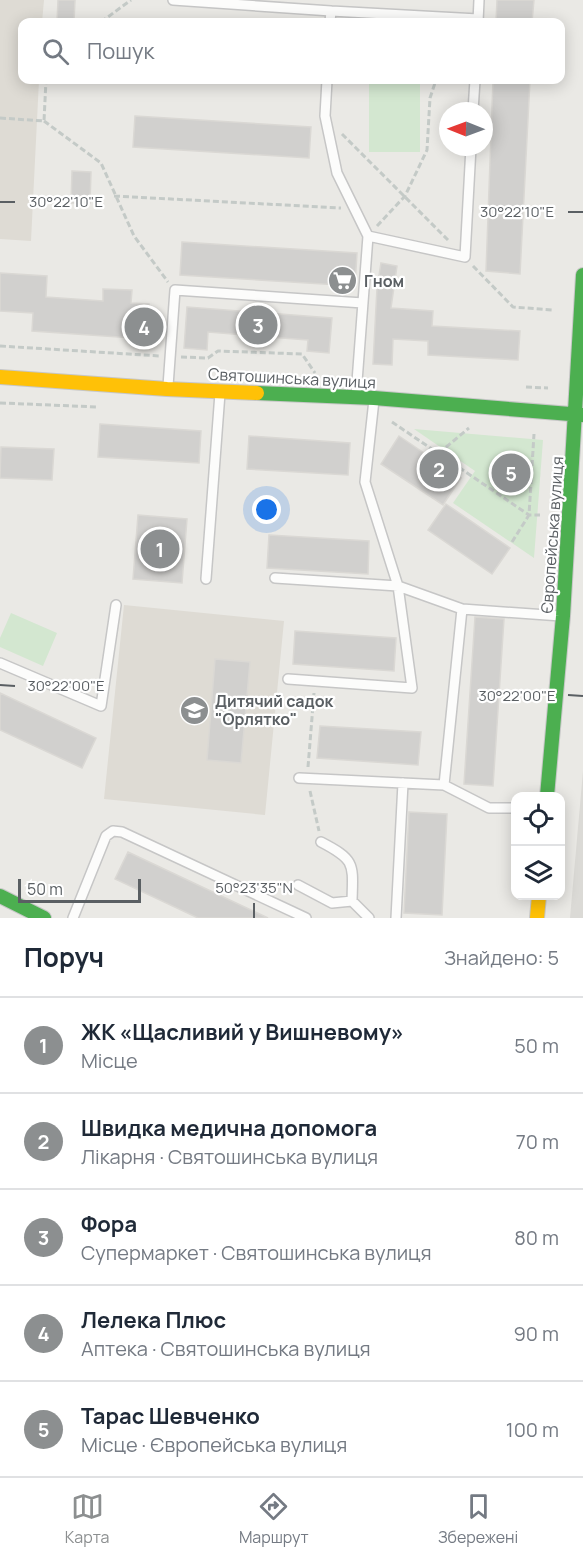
<!DOCTYPE html>
<html lang="uk">
<meta charset="utf-8">
<style>
body{margin:0;font-family:Manrope,sans-serif;background:#f6f6f7;color:#1f2937}
.controls{position:absolute;right:18px;bottom:18px;display:grid;overflow:hidden;border-radius:12px;box-shadow:0 3px 15px #0003}
.controls button{width:54px;height:54px;display:grid;place-items:center;padding:0;border:0;border-bottom:2px solid #e0e1e3;background:#fff;color:#1f2937;font:30px sans-serif}
.compass{position:absolute;left:439px;top:102px;width:54px;height:54px;border-radius:50%;background:#fff;box-shadow:0 3px 15px #0003;rotate:271deg}
.scale{position:absolute;left:18px;bottom:15px;width:123px;box-sizing:border-box;padding-left:6px;border:3px solid #5a5f63;border-top:0;font-size:16px;line-height:21px;white-space:nowrap;color:#5a5f63;-webkit-text-stroke:4px #fff;paint-order:stroke}
.you{position:absolute;left:267px;top:510px;width:21px;height:21px;margin:-15px;border:4px solid #fff;border-radius:50%;background:#1a73e8;box-shadow:0 0 0 9px #1a73e833}
.badge{display:grid;place-items:center;width:39px;height:39px;border-radius:50%;background:#8c8f90;color:#fff;font-size:20px;font-weight:700}
.pin{position:absolute;translate:-50% -50%;border:3px solid #fff;box-shadow:0 2px 6px #0006}
.list{margin:0;padding:0;list-style:none}
h2{display:flex;justify-content:space-between;align-items:center;height:78px;margin:0;padding:0 24px;font-size:26px}
h2 small{font-size:20px;font-weight:400;color:#747a83}
.list li{display:grid;grid-template-columns:39px 1fr auto;gap:18px;align-items:center;box-sizing:border-box;height:96px;padding:0 24px;border-top:2px solid #e0e1e3}
.list b{display:block;font-size:22px;white-space:nowrap}
.list p{margin:0;font-size:20px;white-space:nowrap;color:#747a83}
.list em{font-size:20px;font-style:normal;color:#747a83}
.icon{flex:none;width:33px;height:33px;fill:none;stroke:currentColor;stroke-width:2;stroke-linecap:round;stroke-linejoin:round}
.map{position:relative;flex:none;width:583px;height:918px;overflow:hidden}
.search{position:absolute;background:#fff;box-shadow:0 3px 15px #0003;left:18px;right:18px;top:18px;height:66px;display:flex;align-items:center;gap:15px;box-sizing:border-box;padding:0 21px;border-radius:12px;color:#747a83;font-size:22px}
.sheet{height:558px;background:#fff}
nav{display:flex;justify-content:space-around;align-items:center;box-sizing:border-box;height:84px;border-top:2px solid #e0e1e3;background:#fff;font-size:16px;color:#747a83}
nav a{display:grid;justify-items:center;gap:3px}
nav .on{color:#8c8f90}
.map>svg:first-child{display:block}
.industrial{fill:#dbdad6}
.education{fill:#dedbd4}
.green{fill:#d3e7d0}
.building{fill:#d1d0ce;stroke:#dad8d4;stroke-width:1.5}
.lines{fill:none;stroke-linecap:round;stroke-linejoin:round}
.lane-casing{stroke:#c6c6c6;stroke-width:12}
.fast-casing{stroke:#c7c7c7;stroke-width:16}
.slow-casing{stroke:#c7c7c7;stroke-width:16}
.path{stroke:#c4cac7;stroke-width:3;stroke-dasharray:6 3;stroke-linecap:butt}
.lane{stroke:#fcfcfb;stroke-width:9}
.fast{stroke:#4caf50;stroke-width:14}
.slow{stroke:#ffc107;stroke-width:14}
.ticks{fill:none;stroke:#5a5f63;stroke-width:2}
.labels{text-anchor:middle;stroke-width:4.5;stroke-linejoin:round;paint-order:stroke}
.poi-label{font-size:16px;font-weight:bold;fill:#5a5f63;stroke:#fff;text-anchor:start}
.street-label{font-size:16px;fill:#5a5f63;stroke:#fff}
.ticks-label{font-size:15px;text-anchor:middle;fill:#5a5f63;stroke:#fff;stroke-width:4.5;stroke-linejoin:round;paint-order:stroke}
</style>
<div class="map">
<svg width="583" height="918" viewBox="0 0 583 918">
<rect width="100%" height="100%" fill="#eae9e5"/>
<path class="industrial" d="M 583,771 L 583,918 L 570,918 Z"/>
<path class="education" d="M 0,0 L 44,0 L 42,22 L 22,22 L 22,80 L 39,80 L 31,241 L 0,239 Z
M 124,605 L 284,621 L 265,815 L 104,799 Z"/>
<path class="green" d="M 369,80 L 420,80 L 420,152 L 369,152 Z
M 414,429 L 543,440 L 534,558 L 453,503 L 475,471 Z
M 11,613 L 57,633 L 43,666 L 0,647 L 0,638 Z"/>
<path class="building" d="M 58,0 L 75,0 L 74,22 L 57,22 Z
M 497,0 L 534,0 L 532,22 L 496,22 Z
M 493,80 L 530,80 L 520,274 L 486,271 Z
M 135,116 L 311,127 L 309,158 L 133,147 Z
M 72,171 L 91,172 L 90,203 L 71,203 Z
M 182,242 L 357,253 L 355,286 L 180,275 Z
M 381,263 L 397,266 L 391,308 L 433,311 L 432,326 L 520,331 L 518,360 L 428,355 L 428,341 L 393,339 L 392,365 L 373,364 L 377,288 Z
M 0,273 L 47,276 L 46,297 L 103,301 L 103,289 L 132,290 L 131,303 L 149,304 L 147,339 L 32,331 L 33,313 L 0,311 Z
M 187,307 L 332,318 L 329,353 L 307,351 L 308,340 L 269,337 L 265,340 L 256,342 L 245,335 L 208,332 L 207,350 L 184,348 Z
M 100,424 L 201,431 L 199,463 L 98,457 Z
M 249,436 L 350,443 L 348,475 L 247,469 Z
M 399,436 L 461,478 L 443,505 L 381,464 Z
M 1,447 L 54,449 L 52,480 L 0,478 Z
M 446,504 L 510,548 L 492,574 L 428,530 Z
M 138,515 L 187,519 L 182,583 L 133,579 Z
M 269,535 L 369,541 L 368,574 L 267,568 Z
M 475,617 L 504,619 L 493,786 L 464,784 Z
M 295,631 L 396,638 L 394,671 L 293,664 Z
M 215,659 L 250,662 L 241,763 L 207,760 Z
M 0,693 L 96,738 L 82,768 L 0,730 Z
M 320,726 L 421,732 L 418,765 L 317,758 Z
M 409,812 L 447,814 L 442,915 L 404,913 Z
M 128,852 L 268,918 L 198,918 L 115,879 Z"/>
<g class="lines">
<defs>
<path id="lane" d="M 173,0 L 331,11
M 330,22 L 331,11 L 478,19
M 478,22 L 479,0
M 327,80 L 325,116 L 337,173 L 368,236
M 473,111 L 475,80
M 168,386 L 175,290 L 363,303
M 356,395 L 368,236 L 465,257 L 471,147
M 374,400 L 365,482 L 398,586 L 462,609 L 561,616
M 275,578 L 398,586 L 412,688 L 288,679
M 206,579 L 220,393
M 0,663 L 101,706 L 116,605
M 299,778 L 444,785 L 489,808 L 516,808
M 444,785 L 462,609
M 321,842 C 356,860 353,864 352,901
M 298,885 L 332,903 L 352,901 L 369,918
M 73,918 L 106,836 L 113,831 L 122,832 L 306,918
M 396,918 L 403,783"/>
<path id="fast" d="M 257,393 L 374,398 L 583,415
M 547,796 L 563,616 L 583,275
M 0,896 L 44,918"/>
<path id="slow" d="M 0,377 L 167,389 L 257,393
M 537,918 L 539,896"/>
</defs>
<use href="#lane" class="lane-casing"/>
<use href="#fast" class="fast-casing"/>
<use href="#slow" class="slow-casing"/>
<path class="path" d="M 101,22 L 131,0
M 0,118 L 44,121 L 46,80
M 44,121 L 101,163 L 134,236 L 168,282
M 342,134 L 448,240
M 114,196 L 341,208
M 377,226 L 405,196 L 427,150 L 430,98 L 436,80
M 473,266 L 513,307 L 553,310
M 0,346 L 160,356
M 181,357 L 208,358 L 218,351 L 302,354 L 315,373
M 526,387 L 548,388
M 0,403 L 97,407
M 392,422 L 529,515 L 540,515
M 439,453 L 469,428
M 512,542 L 529,515 L 534,434
M 308,767 L 314,693
M 310,791 L 319,831"/>
<use href="#lane" class="lane"/>
<use href="#fast" class="fast"/>
<use href="#slow" class="slow"/>
</g>
<path class="ticks" d="M 0,202 L 15,202M 568,212 L 583,212M 0,685 L 15,686M 568,695 L 583,696M 254,918 L 254,903"/>
<defs>
<symbol id="supermarket-disc" viewBox="-11 -11 22 22"><circle r="9.5" fill="#8c8f90" stroke="#fff"/><path d="M-6-5.5h2.5l.6 2H6L4.5 2H-2.5L-4.4-4H-6ZM-1.5 3.2a1.3 1.3 0 1 0 .1 0ZM3 3.2a1.3 1.3 0 1 0 .1 0Z" fill="#fff"/></symbol>
<symbol id="school-disc" viewBox="-11 -11 22 22"><circle r="9.5" fill="#8c8f90" stroke="#fff"/><path d="M0-5L7-2L0 1L-7-2ZM-4 1L0 2.5L4 1V4Q0 6-4 4Z" fill="#fff"/></symbol>
</defs>
<g fill-rule="evenodd">
<use href="#supermarket-disc" x="326" y="264" width="33" height="33"/>
<use href="#school-disc" x="178" y="694" width="33" height="33"/>
</g>
<g class="labels">
<g class="poi-label">
<text x="364" y="287">Гном</text>
<text x="215" y="707">Дитячий садок<tspan x="215" dy="18">"Орлятко"</tspan></text>
</g>
<g class="street-label">
<text transform="translate(292 378) rotate(3)" y="6">Святошинська вулиця</text>
<text transform="translate(552 535) rotate(-86)" y="6">Європейська вулиця</text>
</g>
</g>
<g class="ticks-label">
<text x="66" y="207">30°22'10"E</text>
<text x="517" y="217">30°22'10"E</text>
<text x="66" y="691">30°22'00"E</text>
<text x="517" y="701">30°22'00"E</text>
<text x="254" y="893">50°23'35"N</text>
</g>
</svg>
<div class="controls">
<button><svg class="icon" aria-label="locate" viewBox="0 0 24 24"><circle cx="12" cy="12" r="6"/><path d="M12 2v4M12 18v4M2 12h4M18 12h4"/></svg></button>
<button><svg class="icon" aria-label="layers" viewBox="0 0 24 24"><path d="M12 4l9 5-9 5-9-5zM3 14l9 5 9-5"/></svg></button>
</div>
<svg class="compass" viewBox="-18 -18 36 36"><path d="M0-13l5 13h-10z" fill="#e53935"/><path d="M0 13l5-13h-10z" fill="#747a83"/></svg>
<div class="scale">50 m</div>
<div class="you"></div>
<div class="pin badge" style="left:160px;top:549px">1</div>
<div class="pin badge" style="left:439px;top:469px">2</div>
<div class="pin badge" style="left:258px;top:325px">3</div>
<div class="pin badge" style="left:144px;top:327px">4</div>
<div class="pin badge" style="left:511px;top:473px">5</div>
<div class="search"><svg class="icon" aria-label="search" viewBox="0 0 24 24"><circle cx="10" cy="10" r="6"/><path d="M15 15l6 6"/></svg>Пошук</div>
</div>
<section class="sheet">
<h2>Поруч<small>Знайдено: 5</small></h2>
<ul class="list">
<li><span class="badge">1</span><div><b>ЖК «Щасливий у Вишневому»</b><p>Місце</p></div><em>50 m</em></li>
<li><span class="badge">2</span><div><b>Швидка медична допомога</b><p>Лікарня · Святошинська вулиця</p></div><em>70 m</em></li>
<li><span class="badge">3</span><div><b>Фора</b><p>Супермаркет · Святошинська вулиця</p></div><em>80 m</em></li>
<li><span class="badge">4</span><div><b>Лелека Плюс</b><p>Аптека · Святошинська вулиця</p></div><em>90 m</em></li>
<li><span class="badge">5</span><div><b>Тарас Шевченко</b><p>Місце · Європейська вулиця</p></div><em>100 m</em></li>
</ul>
</section>
<nav>
<a class="on"><svg class="icon" aria-label="map" viewBox="0 0 24 24"><path d="M3 6l6-2 6 2 6-2v14l-6 2-6-2-6 2zM9 4v14M15 6v14"/></svg>Карта</a>
<a><svg class="icon" aria-label="directions" viewBox="0 0 24 24"><path d="M12 3l9 9-9 9-9-9zM9 14v-3h6M13 9l2 2-2 2"/></svg>Маршрут</a>
<a><svg class="icon" aria-label="saved" viewBox="0 0 24 24"><path d="M7 4h10v16l-5-4-5 4z"/></svg>Збережені</a>
</nav>
